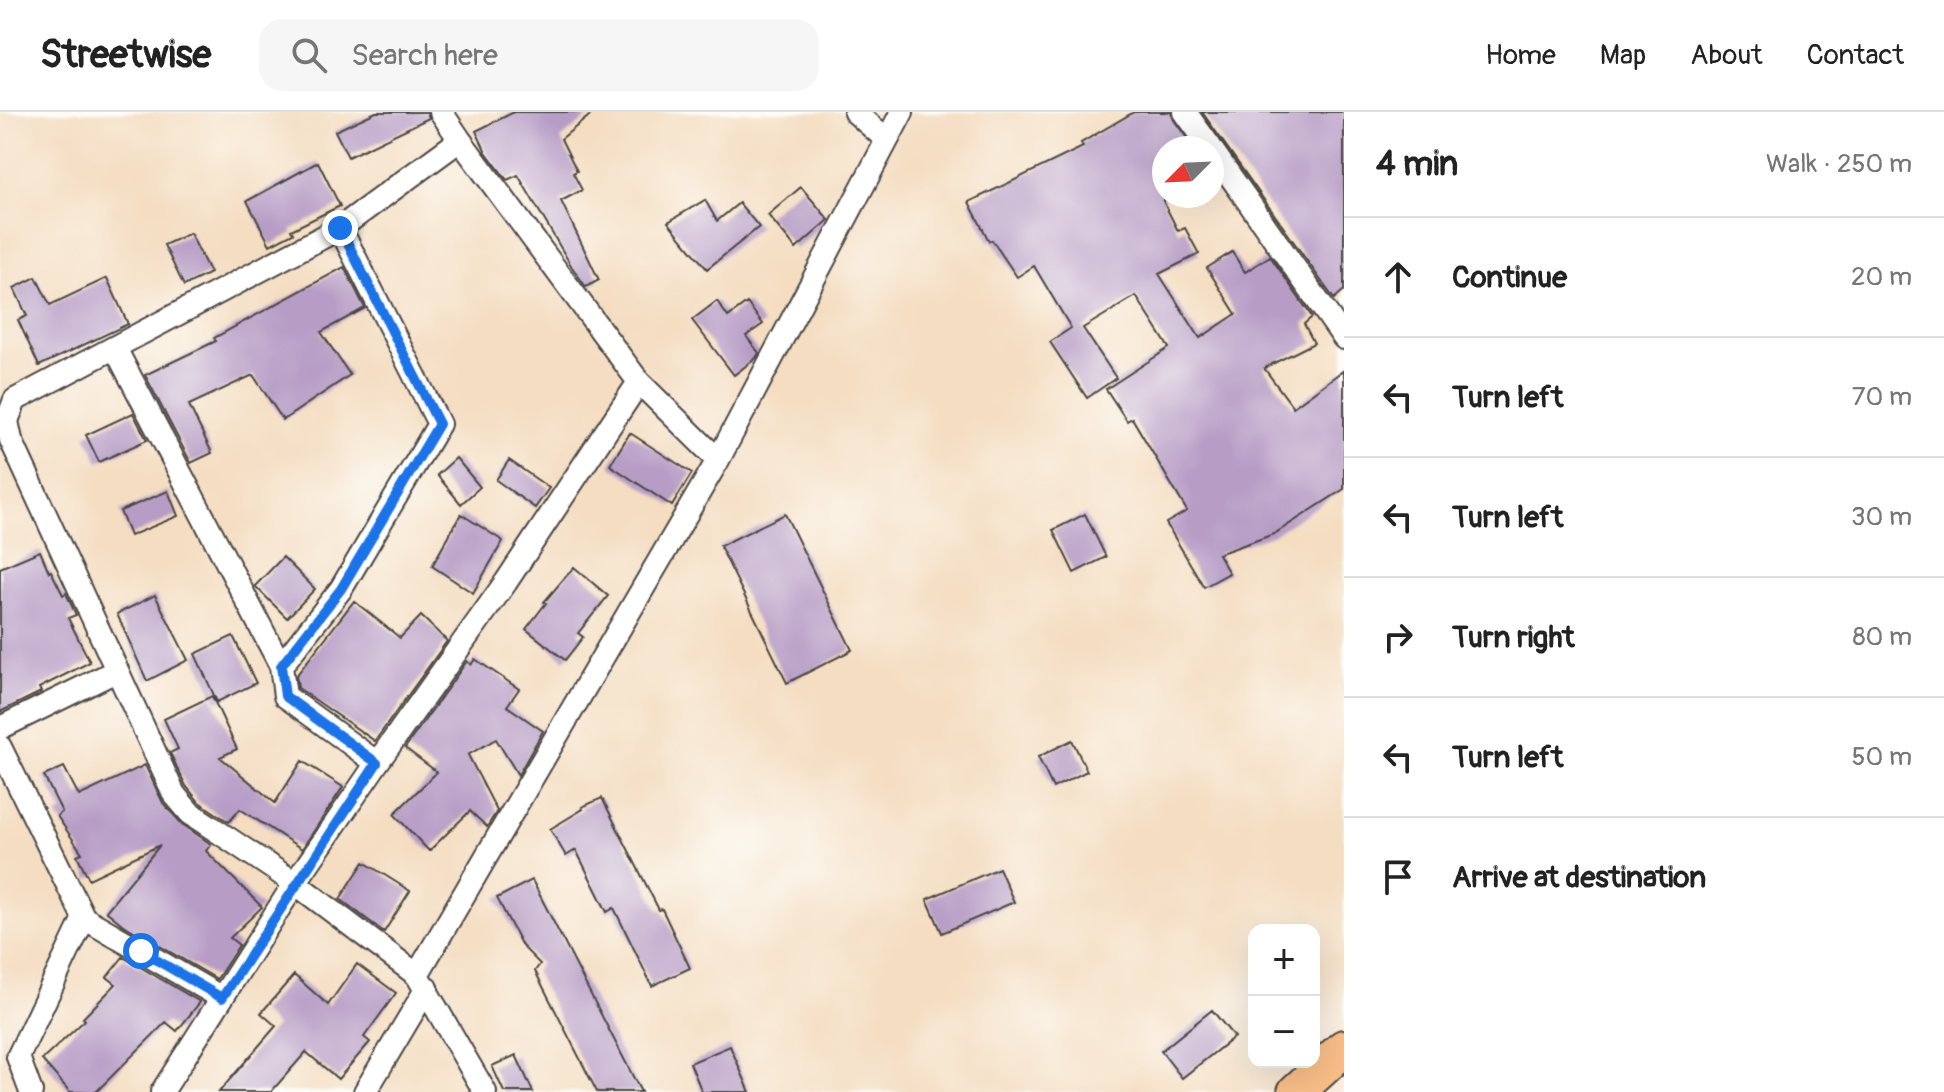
<!DOCTYPE html>
<meta charset="utf-8">
<style>
body{margin:0;font-family:Pangolin,sans-serif;background:#f6f6f6;color:#222}
.controls{position:absolute;right:24px;bottom:24px;display:grid;overflow:hidden;border-radius:16px;box-shadow:0 8px 32px #0002}
.controls button{width:72px;height:72px;display:grid;place-items:center;padding:0;border:0;border-bottom:2px solid #e0e0e0;background:#fff;color:#222;font:40px sans-serif}
.compass{position:absolute;left:1152px;top:24px;width:72px;height:72px;border-radius:50%;background:#fff;box-shadow:0 8px 32px #0002;rotate:246deg}
.stop{position:absolute;width:24px;height:24px;margin:-18px;border:6px solid #1a73e8;border-radius:50%;background:#fff}
.stop.end{background:#1a73e8;border-color:#fff;box-shadow:0 2px 8px #0008}
.list{margin:0;padding:0;list-style:none}
h2{display:flex;justify-content:space-between;align-items:center;height:104px;margin:0;padding:0 32px;font-size:34px}
h2 small{font-size:26px;font-weight:400;color:#767676}
.list li{display:grid;grid-template-columns:52px 1fr auto;gap:24px;align-items:center;box-sizing:border-box;height:120px;padding:0 32px;border-top:2px solid #e0e0e0}
.list b{display:block;font-size:30px;white-space:nowrap}
.list em{font-size:26px;font-style:normal;color:#767676}
.icon{flex:none;width:44px;height:44px;fill:none;stroke:currentColor;stroke-width:2;stroke-linecap:round;stroke-linejoin:round}
.map{position:relative;flex:none;width:1344px;height:980px;overflow:hidden}
header{display:flex;align-items:center;gap:48px;box-sizing:border-box;height:112px;padding:0 40px;background:#fff;border-bottom:2px solid #e0e0e0}
header strong{font-size:38px}
nav{display:flex;gap:44px;margin-inline-start:auto;font-size:28px}
.search{width:560px;height:72px;background:#f6f6f6;display:flex;align-items:center;gap:20px;box-sizing:border-box;padding:0 28px;border-radius:24px;color:#767676;font-size:30px}
main{display:flex}
aside{flex:1;background:#fff}
.map>svg:first-child{display:block}
.building{fill:#b79dc6}
.lines{fill:none;stroke-linecap:round;stroke-linejoin:round}
.street-casing{stroke:#494642;stroke-width:26}
.primary-casing{stroke:#494642;stroke-width:40}
.street{stroke:#fff;stroke-width:22}
.primary{stroke:#f8bd88;stroke-width:36}
.route{stroke:#1a73e8;stroke-width:10}
</style>
<header>
<strong>Streetwise</strong>
<div class="search"><svg class="icon" aria-label="search" viewBox="0 0 24 24"><circle cx="10" cy="10" r="6"/><path d="M15 15l6 6"/></svg>Search here</div>
<nav><a>Home</a><a>Map</a><a>About</a><a>Contact</a></nav>
</header>
<main>
<div class="map">
<svg width="1344" height="980" viewBox="0 0 1344 980">
<rect width="100%" height="100%" fill="#fdfcf7"/>
<filter id="ink" filterUnits="userSpaceOnUse"><feTurbulence type="fractalNoise" baseFrequency=".0125" numOctaves="2"/><feDisplacementMap in="SourceGraphic" scale="16" xChannelSelector="R" yChannelSelector="G"/><feConvolveMatrix kernelMatrix="1 2 1 2 8 2 1 2 1" color-interpolation-filters="sRGB"/></filter>
<filter id="wash" filterUnits="userSpaceOnUse"><feTurbulence type="fractalNoise" baseFrequency=".006" numOctaves="4" result="noise"/><feDisplacementMap in="SourceGraphic" scale="32" xChannelSelector="R" yChannelSelector="G"/><feGaussianBlur stdDeviation="1.8" result="paint"/><feColorMatrix in="noise" values="0 0 0 0 0 0 0 0 0 0 0 0 0 0 0 0 0 1.4 0 .05"/><feComposite in="paint" operator="in"/></filter>
<g filter="url(#wash)">
<rect width="100%" height="100%" fill="#f4ddc1"/>
<g id="blocks">
<path class="building" d="M 376,0 L 427,0 L 429,6 L 348,45 L 335,19 Z
M 514,0 L 594,0 L 561,27 L 577,59 L 573,61 L 582,78 L 561,89 L 599,168 L 586,175 L 572,155 L 518,63 L 507,68 L 486,40 L 476,19 Z
M 1134,0 L 1171,0 L 1174,8 L 1194,36 L 1164,36 L 1164,91 L 1178,119 L 1185,116 L 1199,142 L 1159,162 L 1200,226 L 1236,202 L 1207,156 L 1232,140 L 1245,160 L 1270,144 L 1312,205 L 1304,212 L 1314,231 L 1264,256 L 1293,295 L 1344,258 L 1344,377 L 1274,422 L 1218,442 L 1229,461 L 1204,475 L 1166,411 L 1187,399 L 1132,306 L 1127,309 L 1106,277 L 1169,236 L 1136,184 L 1083,216 L 1116,266 L 1087,286 L 1050,230 L 1071,216 L 1034,154 L 1017,165 L 992,128 L 989,129 L 969,90 L 1083,35 L 1081,31 Z
M 1202,0 L 1344,0 L 1344,178 L 1334,187 Z
M 318,50 L 340,94 L 291,118 L 293,121 L 270,133 L 247,89 Z
M 801,75 L 829,108 L 796,137 L 768,103 Z
M 705,88 L 717,109 L 739,91 L 759,115 L 707,157 L 668,110 Z
M 190,121 L 210,161 L 184,174 L 164,133 Z
M 344,155 L 365,196 L 321,220 L 350,263 L 283,308 L 253,263 L 189,293 L 212,341 L 191,351 L 145,263 L 216,229 L 214,226 Z
M 36,165 L 50,193 L 107,166 L 128,212 L 39,254 L 18,208 L 27,204 L 14,176 Z
M 717,189 L 728,205 L 747,191 L 763,212 L 746,224 L 759,241 L 756,246 L 734,263 L 692,208 Z
M 133,301 L 147,328 L 99,350 L 86,323 Z
M 630,321 L 692,361 L 672,394 L 610,353 Z
M 456,346 L 480,375 L 461,392 L 437,363 Z
M 509,348 L 549,376 L 535,396 L 496,368 Z
M 168,379 L 178,404 L 130,424 L 120,399 Z
M 461,402 L 503,429 L 473,481 L 432,454 Z
M 785,402 L 852,538 L 787,571 L 720,434 Z
M 1085,402 L 1106,445 L 1074,461 L 1053,418 Z
M 40,439 L 49,460 L 51,459 L 63,483 L 66,481 L 76,503 L 68,506 L 90,550 L 39,576 L 41,580 L 0,600 L 0,456 Z
M 283,445 L 315,477 L 287,506 L 255,474 Z
M 574,455 L 608,484 L 578,521 L 583,525 L 565,548 L 526,517 L 546,491 L 544,490 Z
M 155,483 L 188,548 L 147,569 L 117,502 Z
M 354,489 L 400,526 L 421,504 L 447,529 L 375,629 L 298,576 L 296,564 Z
M 233,524 L 256,571 L 217,590 L 195,542 Z
M 475,547 L 519,577 L 507,594 L 543,619 L 518,663 L 496,627 L 468,643 L 497,699 L 487,715 L 470,699 L 429,739 L 394,702 L 437,660 L 405,636 L 467,549 L 471,553 Z
M 212,584 L 237,637 L 220,645 L 275,691 L 302,649 L 343,675 L 302,737 L 240,697 L 229,710 L 199,690 L 186,674 L 170,641 L 178,637 L 164,607 Z
M 1072,628 L 1087,659 L 1053,676 L 1038,645 Z
M 145,653 L 163,691 L 182,712 L 211,732 L 206,739 L 262,795 L 230,826 L 239,833 L 217,867 L 122,812 L 106,799 L 160,733 L 89,767 L 77,743 L 82,741 L 57,704 L 62,700 L 44,664 L 64,655 L 79,684 Z
M 602,686 L 659,798 L 662,797 L 690,856 L 652,874 L 614,796 L 607,800 L 576,738 L 566,744 L 550,717 L 583,697 L 582,695 Z
M 364,750 L 410,779 L 384,820 L 340,787 Z
M 999,756 L 1014,790 L 942,821 L 927,787 Z
M 532,768 L 641,980 L 597,980 L 535,859 L 540,852 L 522,834 L 497,786 Z
M 123,845 L 200,890 L 177,919 L 166,910 L 96,980 L 70,980 L 42,948 L 85,908 L 83,906 L 116,872 L 107,865 Z
M 357,852 L 396,881 L 364,925 L 370,930 L 338,967 L 306,940 L 271,980 L 219,980 L 276,914 L 261,901 L 294,863 L 328,893 Z
M 1212,898 L 1234,925 L 1182,966 L 1161,939 Z
M 730,934 L 750,980 L 702,980 L 690,951 Z
M 516,943 L 533,980 L 504,980 L 492,954 Z"/>
</g>
</g>
<g filter="url(#ink)">
<use href="#blocks" fill-opacity="0" stroke="#494642" stroke-width="2"/>
<g class="lines">
<defs>
<path id="street" d="M 441,0 L 460,28
M 855,0 L 887,28
M 1185,0 L 1211,36
M 1212,38 L 1344,226
M 115,236 L 281,554 L 285,584 L 377,651
M 718,348 L 902,0
M 281,554 L 341,477 L 439,312 L 340,116
M 0,616 L 116,559
M 0,635 L 84,806 L 222,886
M 417,863 L 718,348 L 639,270 L 460,28 L 340,116 L 15,288 L 7,309 L 11,328 L 174,682 L 190,701 L 295,771 L 417,863 L 485,980
M 31,980 L 18,945 L 84,806
M 162,980 L 295,771 L 377,651 L 506,470 L 639,270
M 365,980 L 427,876"/>
<path id="primary" d="M 1296,980 L 1344,936"/>
</defs>
<use href="#street" class="street-casing"/>
<use href="#primary" class="primary-casing"/>
<use href="#street" class="street"/>
<use href="#primary" class="primary"/>
</g>
</g>
<g class="lines" filter="url(#ink)">
<path class="route" d="M 141,839 L 222,886 L 377,651 L 285,584 L 281,554 L 341,477 L 439,312 L 340,116"/>
</g>
</svg>
<div class="controls">
<button>+</button>
<button>−</button>
</div>
<svg class="compass" viewBox="-18 -18 36 36"><path d="M0-13l5 13h-10z" fill="#e53935"/><path d="M0 13l5-13h-10z" fill="#767676"/></svg>
<div class="stop" style="left:141px;top:839px"></div>
<div class="stop end" style="left:340px;top:116px"></div>
</div>
<aside>
<h2>4 min<small>Walk · 250 m</small></h2>
<ul class="list">
<li><svg class="icon" aria-label="ahead" viewBox="0 0 24 24"><path d="M12 20V5M6 11l6-6 6 6"/></svg><div><b>Continue</b></div><em>20 m</em></li>
<li><svg class="icon" aria-label="left" viewBox="0 0 24 24"><path d="M17 20v-9H6M10 6l-5 5 5 5"/></svg><div><b>Turn left</b></div><em>70 m</em></li>
<li><svg class="icon" aria-label="left" viewBox="0 0 24 24"><path d="M17 20v-9H6M10 6l-5 5 5 5"/></svg><div><b>Turn left</b></div><em>30 m</em></li>
<li><svg class="icon" aria-label="right" viewBox="0 0 24 24"><path d="M7 20v-9h11M14 6l5 5-5 5"/></svg><div><b>Turn right</b></div><em>80 m</em></li>
<li><svg class="icon" aria-label="left" viewBox="0 0 24 24"><path d="M17 20v-9H6M10 6l-5 5 5 5"/></svg><div><b>Turn left</b></div><em>50 m</em></li>
<li><svg class="icon" aria-label="arrive" viewBox="0 0 24 24"><path d="M6 21V4h12l-3 4 3 4H6"/></svg><div><b>Arrive at destination</b></div></li>
</ul>
</aside>
</main>
